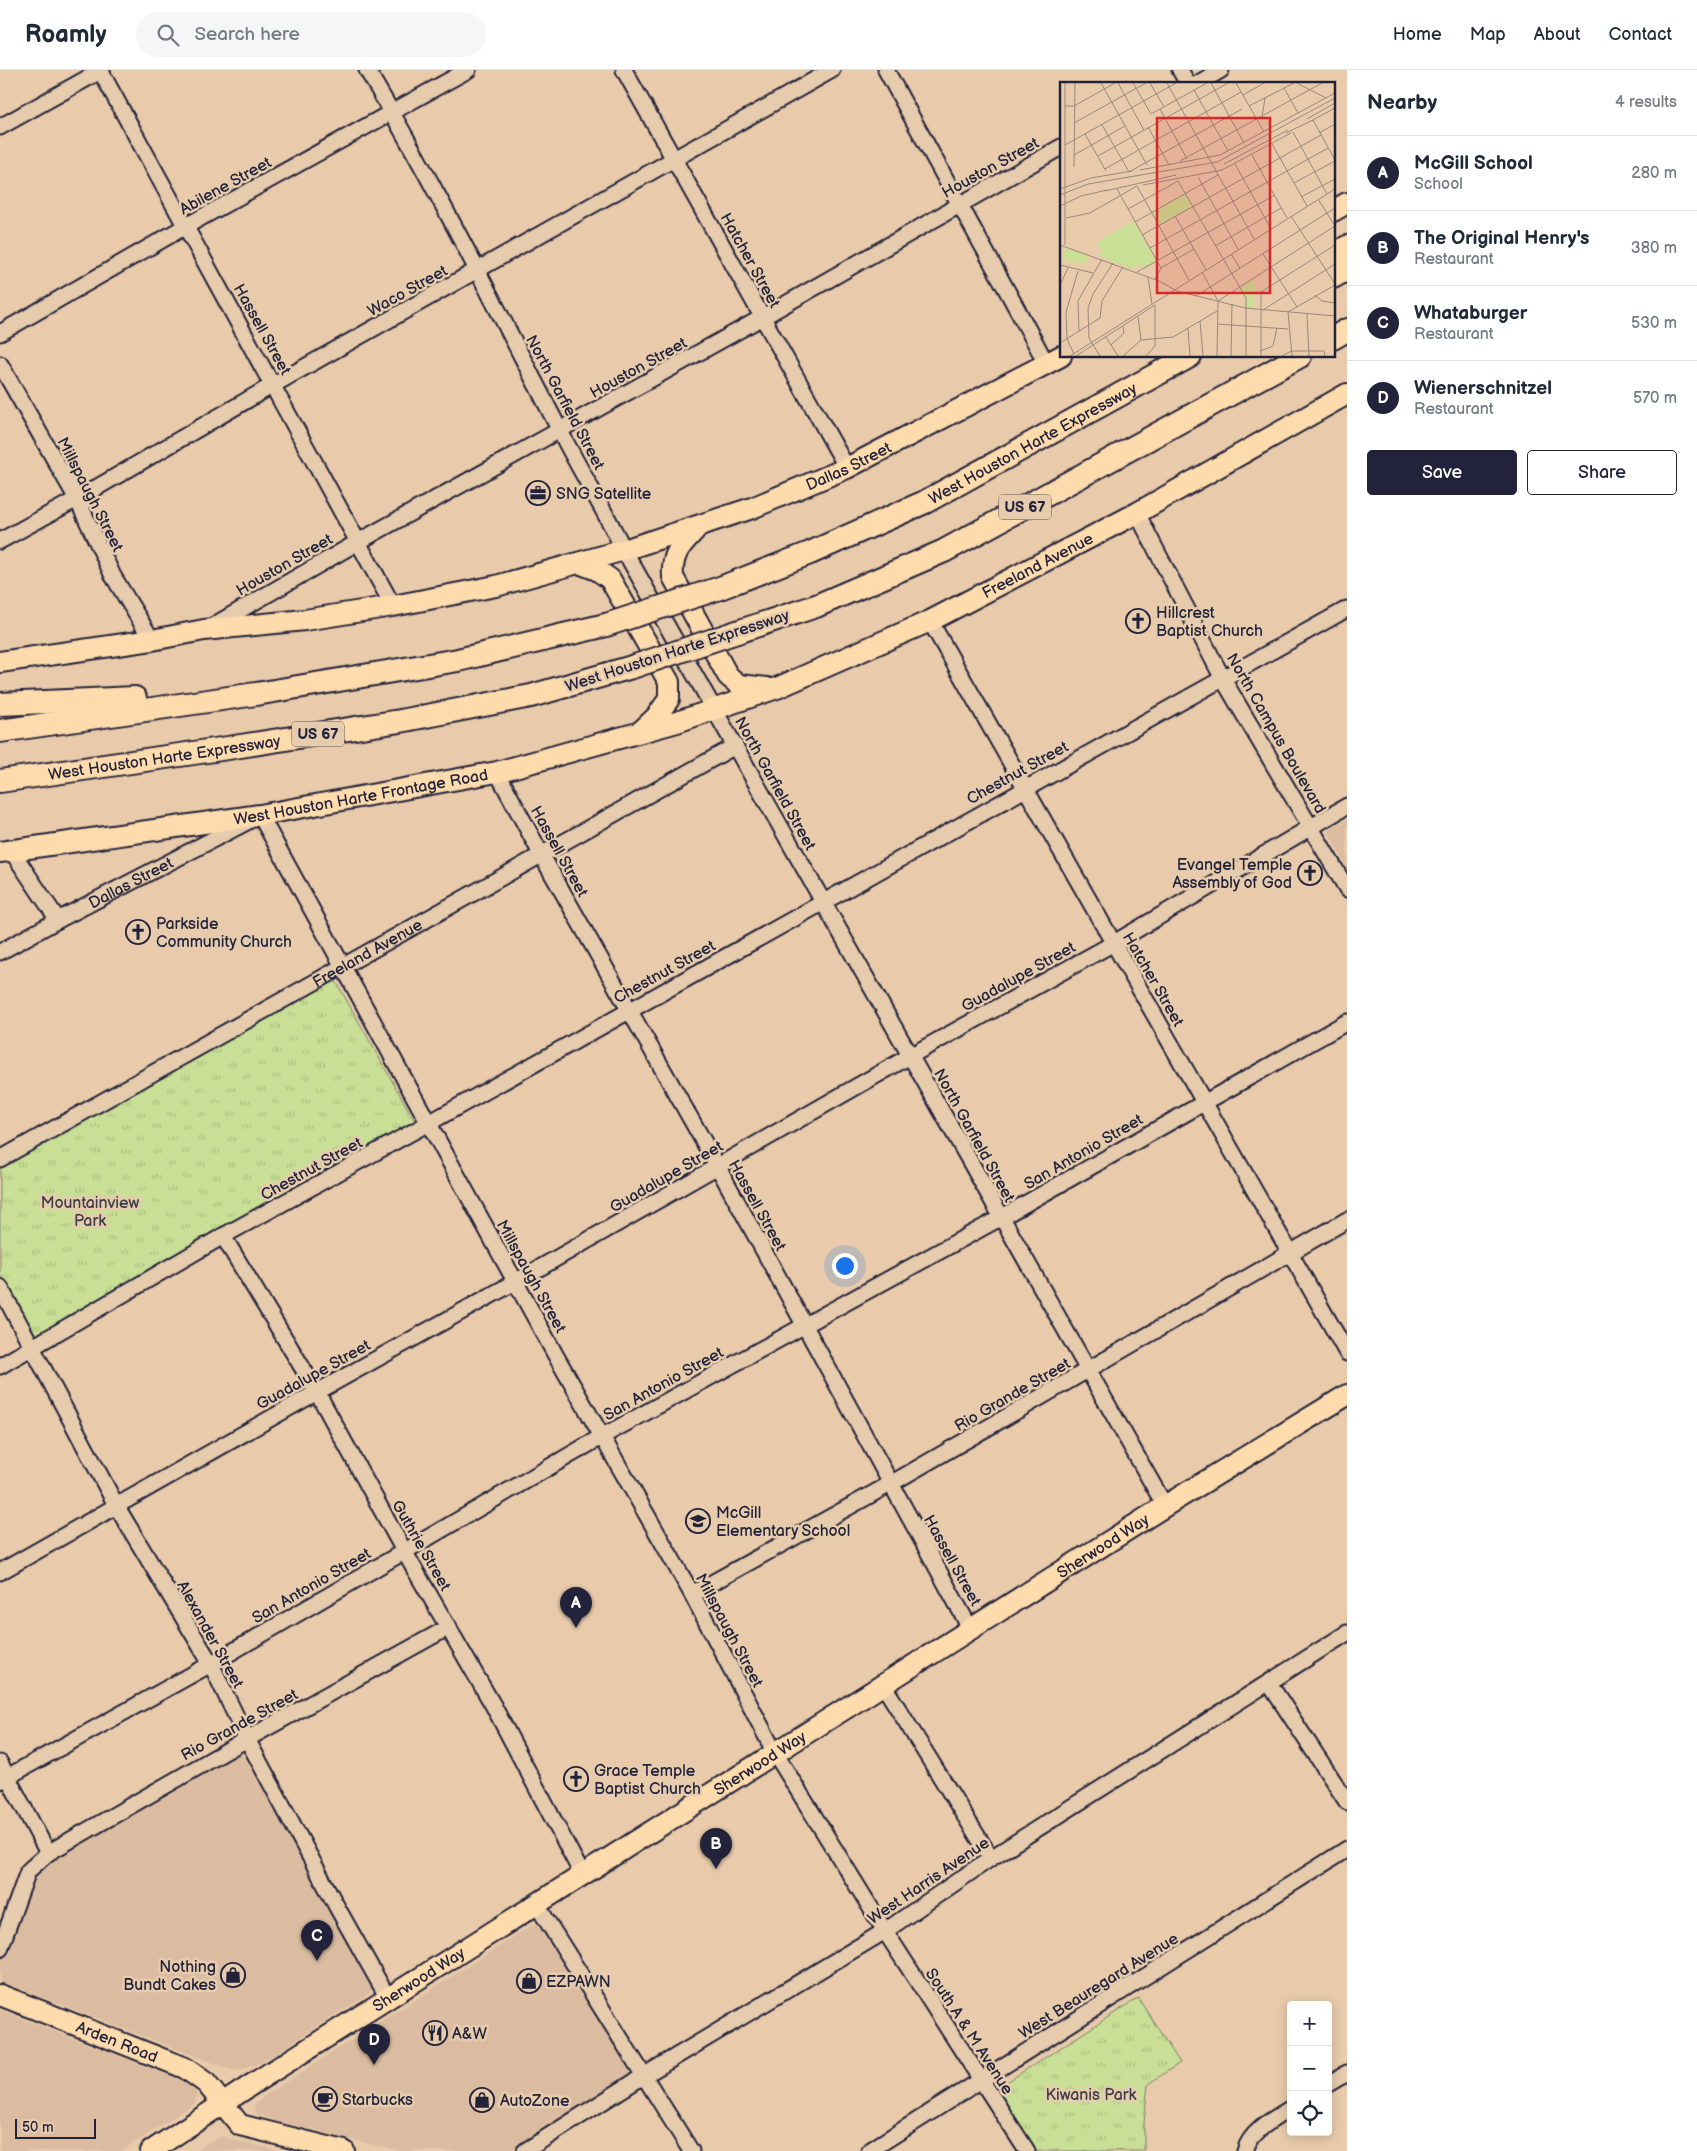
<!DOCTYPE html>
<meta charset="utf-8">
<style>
body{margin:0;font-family:"Balsamiq Sans",sans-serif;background:#f6f6f7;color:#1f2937}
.controls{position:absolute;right:15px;bottom:15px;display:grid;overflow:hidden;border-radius:5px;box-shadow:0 2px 12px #0003}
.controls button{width:45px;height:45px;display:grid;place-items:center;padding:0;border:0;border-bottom:1px solid #e0e1e3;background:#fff;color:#1f2937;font:25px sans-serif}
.scale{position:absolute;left:15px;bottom:12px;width:81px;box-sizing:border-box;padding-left:5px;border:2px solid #22223b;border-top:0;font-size:14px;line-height:18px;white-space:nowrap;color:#22223b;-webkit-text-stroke:4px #e6ccad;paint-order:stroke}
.you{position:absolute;left:844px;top:1195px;width:18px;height:18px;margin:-12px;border:4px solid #fff;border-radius:50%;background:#1a73e8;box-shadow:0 0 0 8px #1a73e833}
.badge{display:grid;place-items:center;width:32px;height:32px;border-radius:50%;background:#22223b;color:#fff;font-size:16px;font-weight:700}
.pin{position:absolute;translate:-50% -41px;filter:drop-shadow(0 1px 2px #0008)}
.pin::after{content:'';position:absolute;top:26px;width:18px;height:15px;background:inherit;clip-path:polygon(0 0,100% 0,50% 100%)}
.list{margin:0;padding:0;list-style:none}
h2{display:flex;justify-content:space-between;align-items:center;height:65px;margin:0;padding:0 20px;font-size:21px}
h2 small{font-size:16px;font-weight:400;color:#747a83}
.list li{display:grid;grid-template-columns:32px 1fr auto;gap:15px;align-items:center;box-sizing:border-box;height:75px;padding:0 20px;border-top:1px solid #e0e1e3}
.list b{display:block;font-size:19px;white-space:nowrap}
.list p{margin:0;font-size:16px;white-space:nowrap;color:#747a83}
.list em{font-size:16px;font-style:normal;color:#747a83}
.actions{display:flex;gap:10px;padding:15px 20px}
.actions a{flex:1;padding:11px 0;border:1px solid #22223b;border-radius:5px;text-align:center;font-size:18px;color:#22223b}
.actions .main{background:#22223b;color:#fff}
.icon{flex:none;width:28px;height:28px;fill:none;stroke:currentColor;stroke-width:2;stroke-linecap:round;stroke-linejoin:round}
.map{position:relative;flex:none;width:1347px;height:2081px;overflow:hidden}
header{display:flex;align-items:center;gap:30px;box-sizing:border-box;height:70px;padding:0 25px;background:#fff;border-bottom:1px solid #e0e1e3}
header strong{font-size:24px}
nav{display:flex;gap:28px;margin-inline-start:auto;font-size:18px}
.search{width:350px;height:45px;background:#f6f6f7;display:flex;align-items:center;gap:12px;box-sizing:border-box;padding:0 18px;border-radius:28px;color:#747a83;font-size:19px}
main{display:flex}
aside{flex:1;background:#fff}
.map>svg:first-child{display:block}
.built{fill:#dbbca0}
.park{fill:url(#park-tufts);stroke:#758068}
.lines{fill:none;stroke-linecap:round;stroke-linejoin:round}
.minor-casing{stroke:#22223b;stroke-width:19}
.major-casing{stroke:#22223b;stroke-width:24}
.highway-casing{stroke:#22223b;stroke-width:26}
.minor{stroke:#e6ccad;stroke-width:15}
.major{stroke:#fedbac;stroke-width:20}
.highway{stroke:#fedbac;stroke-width:22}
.highway-bridge-casing{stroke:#22223b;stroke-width:26;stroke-linecap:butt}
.highway-bridge{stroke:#fedbac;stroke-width:22}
.labels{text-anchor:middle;stroke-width:5;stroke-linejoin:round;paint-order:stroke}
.shield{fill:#e6ccad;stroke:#5d555d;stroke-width:1}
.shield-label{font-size:15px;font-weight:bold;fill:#22223b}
.street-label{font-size:16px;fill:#22223b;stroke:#e6ccad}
.poi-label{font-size:16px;fill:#22223b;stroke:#e6ccad;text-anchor:start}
.park-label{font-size:16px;fill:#3b3e48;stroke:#e6ccad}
.inset-road{fill:none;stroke:#99877e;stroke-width:1}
.view{fill:#d62828;fill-opacity:0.15;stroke:#d62828;stroke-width:2.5}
.inset-edge{fill:none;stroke:#22223b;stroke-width:2.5}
</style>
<header>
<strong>Roamly</strong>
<div class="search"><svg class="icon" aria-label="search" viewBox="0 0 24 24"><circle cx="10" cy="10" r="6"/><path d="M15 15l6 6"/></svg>Search here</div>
<nav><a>Home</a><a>Map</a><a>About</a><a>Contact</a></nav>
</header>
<main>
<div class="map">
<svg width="1347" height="2081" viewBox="0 0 1347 2081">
<defs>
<pattern id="park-tufts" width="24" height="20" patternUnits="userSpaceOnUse" patternTransform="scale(1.25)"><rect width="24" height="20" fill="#c8df95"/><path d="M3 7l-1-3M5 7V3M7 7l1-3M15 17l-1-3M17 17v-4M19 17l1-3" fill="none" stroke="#acbf81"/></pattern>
</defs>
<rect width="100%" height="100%" fill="#e9cbab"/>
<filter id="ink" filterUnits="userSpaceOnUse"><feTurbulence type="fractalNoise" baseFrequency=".02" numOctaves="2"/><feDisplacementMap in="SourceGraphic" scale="10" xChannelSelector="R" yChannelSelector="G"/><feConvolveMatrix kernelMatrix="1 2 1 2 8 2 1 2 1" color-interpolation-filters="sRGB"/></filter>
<g filter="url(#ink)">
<path class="built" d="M 1347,749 L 1347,797 L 1327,760 Z
M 240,1679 L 372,1913 L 370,1923 L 262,1992 L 240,2000 L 229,1999 L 0,1911 L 0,1860 L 25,1800 Z
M 534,1854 L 540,1857 L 630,1999 L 628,2006 L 509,2081 L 399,2081 L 276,2051 L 256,2044 L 254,2035 L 267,2024 Z
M 0,1940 L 188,2013 L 196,2020 L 197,2025 L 195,2033 L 122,2081 L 0,2081 Z
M 221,2066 L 230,2069 L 280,2081 L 193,2081 Z"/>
<path class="park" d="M 334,908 L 417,1055 L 35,1269 L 0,1207 L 0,1096 Z
M 1138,1928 L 1180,1993 L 1148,2014 L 1144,2053 L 1144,2081 L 1035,2081 L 996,2019 Z"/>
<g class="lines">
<defs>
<g id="minor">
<path d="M 100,0 L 393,536"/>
<path d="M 367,0 C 436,116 496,237 558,357 C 579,399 604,439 624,480 L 1165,1436"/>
<path d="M 624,0 L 847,398"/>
<path d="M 886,0 C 939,98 994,195 1046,293"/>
<path d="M 1180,0 L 1188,14"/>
<path d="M 1197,14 L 1221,0"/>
<path d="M 0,57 L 102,0"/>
<path d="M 0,263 L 186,156 L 468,0"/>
<path d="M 0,294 L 77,429 L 113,506 L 152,570"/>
<path d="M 1137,443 L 1223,609 L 1347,819"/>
<path d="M 0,471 L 77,429 L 273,315 L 832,0"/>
<path d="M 930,551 L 1347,1283"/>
<path d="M 209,558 L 358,472 L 763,247 L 1061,77"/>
<path d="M 497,702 L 541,784 L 718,1097 L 971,1560"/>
<path d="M 11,780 L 58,850"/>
<path id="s1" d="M 0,882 L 58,850 L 260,745 L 556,1286 L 692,1524 L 775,1683 L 885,1861 L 1027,2081"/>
<path id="s2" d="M 0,1089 L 735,676"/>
<path d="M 223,1166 L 317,1322 L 404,1481 L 493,1635 L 583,1806"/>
<path d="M 0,1217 L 117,1437 L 211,1594 L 247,1669 L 338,1839 L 388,1928"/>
<path d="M 0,1296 L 223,1166 L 427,1054 L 1347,539"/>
<path d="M 0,1502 L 317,1322 L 515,1212 L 910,986 L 1114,873 L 1347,736"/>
<path d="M 692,1524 L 892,1413 L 1347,1150"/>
<path d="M 1269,1613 L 1347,1732"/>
<path d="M 884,1616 L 991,1788"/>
<path d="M 0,1693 L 48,1783 L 28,1801 L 0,1879"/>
<path d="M 0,1711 L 211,1594 L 601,1367 L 1002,1147 L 1347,952"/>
<path d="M 48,1783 L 247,1669 L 449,1557"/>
<path d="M 537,1835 L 691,2081"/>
<path d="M 1328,2014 L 1347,2003"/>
<path d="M 525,2081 L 645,2005 L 885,1861 L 991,1788 L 1347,1563"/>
<path d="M 869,2081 L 1347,1779"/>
<path d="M 1245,2081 C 1250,2061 1275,2048 1291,2038"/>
</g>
<g id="major">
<path d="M 1333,141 L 1347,133"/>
<path d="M 697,458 C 682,474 671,483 673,507 L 728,606 L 739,615 L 767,618"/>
<path d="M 579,493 L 597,500 L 610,509 L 669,612 L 669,629 L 656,647 L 641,661"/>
<path id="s3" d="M 0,592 L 152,570 L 204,560 L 305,550 L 393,536 L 496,516 L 624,480 L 752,438 L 847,398 L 1061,286"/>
<path id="s4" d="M 0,782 L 260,745 L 497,702 L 677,652 L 777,618 L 930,551 L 1137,443 L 1347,324"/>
<path id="s5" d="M 0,1925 L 185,1998 L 206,2013 L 240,2055 L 344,2081"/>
<path id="s6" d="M 151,2081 L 251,2015 L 1165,1436 L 1347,1325"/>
</g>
<g id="highway">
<path d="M 1333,185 L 1347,177"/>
<path d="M 1333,207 L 1347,199"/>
<path d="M 1333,268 L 1347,260"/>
<path id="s7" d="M 720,518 L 810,483 L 925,432 L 1190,286"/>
<path d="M 737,562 L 816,536 L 944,481 L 1300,286"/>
<path d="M 0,634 L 135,628"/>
<path d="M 0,661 L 256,624 L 458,590 L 606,555"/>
<path id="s8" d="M 0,711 L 228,678 L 400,651 L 531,626 L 632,597"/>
</g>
</defs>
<use href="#minor" class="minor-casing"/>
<use href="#major" class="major-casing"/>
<use href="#highway" class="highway-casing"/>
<use href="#minor" class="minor"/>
<use href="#major" class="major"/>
<use href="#highway" class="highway"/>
<defs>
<path id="highway-bridge" d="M 606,555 L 720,518
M 632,597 L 737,562"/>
</defs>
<use href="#highway-bridge" class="highway-bridge-casing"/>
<use href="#highway-bridge" class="highway-bridge"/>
</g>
</g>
<defs>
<symbol id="office-ring" viewBox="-11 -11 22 22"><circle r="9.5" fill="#e6ccad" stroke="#22223b" stroke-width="1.5"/><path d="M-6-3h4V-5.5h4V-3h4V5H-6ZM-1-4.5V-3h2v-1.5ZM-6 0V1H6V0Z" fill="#22223b"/></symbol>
<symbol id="church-ring" viewBox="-11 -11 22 22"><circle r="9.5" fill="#e6ccad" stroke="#22223b" stroke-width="1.5"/><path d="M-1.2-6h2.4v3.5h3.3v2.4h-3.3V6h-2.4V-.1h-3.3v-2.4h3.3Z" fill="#22223b"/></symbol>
<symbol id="school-ring" viewBox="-11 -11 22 22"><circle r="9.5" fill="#e6ccad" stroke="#22223b" stroke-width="1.5"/><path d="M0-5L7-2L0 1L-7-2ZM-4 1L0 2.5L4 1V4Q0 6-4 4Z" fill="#22223b"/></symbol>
<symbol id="shop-ring" viewBox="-11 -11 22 22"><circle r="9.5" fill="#e6ccad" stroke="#22223b" stroke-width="1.5"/><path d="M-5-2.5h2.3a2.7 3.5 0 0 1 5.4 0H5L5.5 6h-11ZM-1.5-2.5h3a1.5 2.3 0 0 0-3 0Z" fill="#22223b"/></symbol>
<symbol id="restaurant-ring" viewBox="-11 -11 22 22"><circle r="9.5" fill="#e6ccad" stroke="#22223b" stroke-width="1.5"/><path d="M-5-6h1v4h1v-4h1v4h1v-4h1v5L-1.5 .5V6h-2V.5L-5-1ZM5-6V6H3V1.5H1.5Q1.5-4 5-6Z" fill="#22223b"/></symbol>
<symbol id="cafe-ring" viewBox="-11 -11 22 22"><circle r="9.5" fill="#e6ccad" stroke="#22223b" stroke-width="1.5"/><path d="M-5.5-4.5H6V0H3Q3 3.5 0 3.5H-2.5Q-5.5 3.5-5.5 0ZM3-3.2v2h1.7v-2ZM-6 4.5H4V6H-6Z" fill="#22223b"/></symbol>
</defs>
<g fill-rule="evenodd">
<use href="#office-ring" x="524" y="409" width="28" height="28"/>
<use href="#church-ring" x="1124" y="537" width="28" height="28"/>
<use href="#church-ring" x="1296" y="789" width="28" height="28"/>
<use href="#church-ring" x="124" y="848" width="28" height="28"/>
<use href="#school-ring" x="684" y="1437" width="28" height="28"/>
<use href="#church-ring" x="562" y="1695" width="28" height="28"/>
<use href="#shop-ring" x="219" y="1891" width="28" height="28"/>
<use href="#shop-ring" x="515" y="1897" width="28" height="28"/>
<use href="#restaurant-ring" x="421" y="1949" width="28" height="28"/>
<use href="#cafe-ring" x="311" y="2015" width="28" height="28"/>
<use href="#shop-ring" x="468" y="2016" width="28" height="28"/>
</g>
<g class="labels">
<g class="shield">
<rect x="999" y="424.5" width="52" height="25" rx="4"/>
<rect x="292" y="651.5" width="52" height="25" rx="4"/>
</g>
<g class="shield-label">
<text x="1025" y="442">US 67</text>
<text x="318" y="669">US 67</text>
</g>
<g class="street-label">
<text transform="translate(990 97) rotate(-29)" y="6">Houston Street</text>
<text transform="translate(225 115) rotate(-29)" y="6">Abilene Street</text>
<text transform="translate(751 190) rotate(61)" y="6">Hatcher Street</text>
<text transform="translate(407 220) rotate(-29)" y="6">Waco Street</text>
<text transform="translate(263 259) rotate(61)" y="6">Hassell Street</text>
<text transform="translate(638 297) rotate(-29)" y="6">Houston Street</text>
<text transform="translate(566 332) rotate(62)" y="6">North Garfield Street</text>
<text dy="6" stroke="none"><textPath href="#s7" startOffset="345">West Houston Harte Expressway</textPath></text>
<text dy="6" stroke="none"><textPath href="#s3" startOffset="875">Dallas Street</textPath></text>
<text transform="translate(91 424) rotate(63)" y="6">Millspaugh Street</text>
<text transform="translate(284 494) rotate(-30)" y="6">Houston Street</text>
<text dy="6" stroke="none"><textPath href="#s4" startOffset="1084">Freeland Avenue</textPath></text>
<text transform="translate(677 580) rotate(-18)" y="6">West Houston Harte Expressway</text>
<text transform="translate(1277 663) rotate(60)" y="6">North Campus Boulevard</text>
<text dy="6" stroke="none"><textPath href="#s8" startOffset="166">West Houston Harte Expressway</textPath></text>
<text transform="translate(1017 702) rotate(-29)" y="6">Chestnut Street</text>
<text transform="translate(776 713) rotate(61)" y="6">North Garfield Street</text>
<text dy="6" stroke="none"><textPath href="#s4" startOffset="365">West Houston Harte Frontage Road</textPath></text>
<text transform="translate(560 781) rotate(61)" y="6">Hassell Street</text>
<text dy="6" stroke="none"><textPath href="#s1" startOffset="148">Dallas Street</textPath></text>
<text dy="6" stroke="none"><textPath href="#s2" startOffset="421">Freeland Avenue</textPath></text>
<text transform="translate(664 901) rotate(-29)" y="6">Chestnut Street</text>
<text transform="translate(1018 906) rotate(-29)" y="6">Guadalupe Street</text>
<text transform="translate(1154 909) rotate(60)" y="6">Hatcher Street</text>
<text transform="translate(975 1065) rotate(61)" y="6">North Garfield Street</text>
<text transform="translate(1083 1081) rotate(-30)" y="6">San Antonio Street</text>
<text transform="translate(311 1098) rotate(-29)" y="6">Chestnut Street</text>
<text transform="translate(666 1106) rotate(-30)" y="6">Guadalupe Street</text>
<text transform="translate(758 1135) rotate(61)" y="6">Hassell Street</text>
<text transform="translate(532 1206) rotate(61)" y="6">Millspaugh Street</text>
<text transform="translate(313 1304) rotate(-29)" y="6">Guadalupe Street</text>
<text transform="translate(663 1313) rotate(-29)" y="6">San Antonio Street</text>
<text transform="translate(1012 1324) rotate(-30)" y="6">Rio Grande Street</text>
<text transform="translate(422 1475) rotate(60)" y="6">Guthrie Street</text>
<text dy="6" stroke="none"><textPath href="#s6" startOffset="1128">Sherwood Way</textPath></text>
<text transform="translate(953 1490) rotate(61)" y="6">Hassell Street</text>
<text transform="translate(311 1515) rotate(-30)" y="6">San Antonio Street</text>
<text transform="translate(730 1560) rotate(62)" y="6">Millspaugh Street</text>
<text transform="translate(211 1564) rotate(61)" y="6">Alexander Street</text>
<text transform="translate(239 1654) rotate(-29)" y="6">Rio Grande Street</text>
<text dy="6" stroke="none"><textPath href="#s6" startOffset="722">Sherwood Way</textPath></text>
<text transform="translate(928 1810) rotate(-34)" y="6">West Harris Avenue</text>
<text dy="6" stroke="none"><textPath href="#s6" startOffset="318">Sherwood Way</textPath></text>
<text transform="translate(1098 1915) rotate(-32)" y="6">West Beauregard Avenue</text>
<text transform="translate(970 1961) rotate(57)" y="6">South A &amp; M Avenue</text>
<text dy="6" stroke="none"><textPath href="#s5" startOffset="126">Arden Road</textPath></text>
</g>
<g class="poi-label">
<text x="556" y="429">SNG Satellite</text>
<text x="1156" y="548">Hillcrest<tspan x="1156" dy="18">Baptist Church</tspan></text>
<text x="1292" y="800" text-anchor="end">Evangel Temple<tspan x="1292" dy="18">Assembly of God</tspan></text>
<text x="156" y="859">Parkside<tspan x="156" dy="18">Community Church</tspan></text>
<text x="716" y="1448">McGill<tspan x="716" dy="18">Elementary School</tspan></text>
<text x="594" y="1706">Grace Temple<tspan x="594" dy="18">Baptist Church</tspan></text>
<text x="216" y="1902" text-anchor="end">Nothing<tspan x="216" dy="18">Bundt Cakes</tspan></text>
<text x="546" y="1917">EZPAWN</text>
<text x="452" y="1969">A&amp;W</text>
<text x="342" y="2035">Starbucks</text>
<text x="500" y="2036">AutoZone</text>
</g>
<g class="park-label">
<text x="90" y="1138">Mountainview<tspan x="90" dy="18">Park</tspan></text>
<text x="1091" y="2030">Kiwanis Park</text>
</g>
</g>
<g transform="translate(1060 12)">
<rect width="275" height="275" fill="#e9cbab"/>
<path d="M 73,139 L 96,179 L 83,186 L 81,182 L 71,187 L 39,174 L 42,167 L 35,164 L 43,156 ZM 7,165 L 29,174 L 24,183 L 2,177 Z" fill="#c8df95"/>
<path d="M 125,112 L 132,125 L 100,143 L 93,130 ZM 192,198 L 196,204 L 193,226 L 186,225 L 186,216 L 180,206 Z" fill="#c8df95"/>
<path class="inset-road" d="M 5,1 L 5,163M 41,1 L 87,83M 58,1 L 84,48M 73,1 L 91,32 L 147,1M 90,1 L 104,25M 107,1 L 194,157M 151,1 L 184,61M 176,1 L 204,50M 237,1 L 266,16M 224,6 L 238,31M 134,8 L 168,69M 183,13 L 204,1M 5,24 L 14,24 L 55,1M 189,24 L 234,1M 100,27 L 127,77M 202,35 L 205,16M 247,37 L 275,21M 253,38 L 275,78M 251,39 L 275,26M 14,41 L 86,1M 42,43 L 69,90 L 182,27M 88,45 L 109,83M 233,50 L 267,112M 226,51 L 253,38M 259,51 L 275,42M 25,52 L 46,89M 212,62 L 247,124M 5,63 L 116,1M 14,73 L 65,44M 192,73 L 227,136M 38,74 L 168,1M 120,79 L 262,1M 164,82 L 228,48M 175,82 L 211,147M 14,85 L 15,1M 45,87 L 181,10M 80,88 L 160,73 L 275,11M 138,95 L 178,167M 234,101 L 275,79M 83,103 L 162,88 L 231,51M 0,107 L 31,96 L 72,89M 57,107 L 101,186 L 95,197M 45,109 L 116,93M 0,113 L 28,102 L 157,80 L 275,16M 241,115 L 275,97M 258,117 L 275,144M 0,124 L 21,114 L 47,108M 68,127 L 118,99 L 186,216 L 186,274M 115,134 L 146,188M 231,134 L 275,202M 6,136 L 30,131 L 77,104 L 129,198M 75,140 L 158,93M 82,153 L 261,53M 0,163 L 99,199 L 117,209 L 185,226 L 275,234M 155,164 L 221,126M 90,166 L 268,66M 171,172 L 180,186M 203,172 L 237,225M 0,183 L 33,191M 101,186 L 134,167M 77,190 L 215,113M 142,190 L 158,219M 88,195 L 92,222M 0,203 L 8,186M 255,213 L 262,219 L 275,221M 136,214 L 275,126M 158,219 L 275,144M 203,228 L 275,182M 247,232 L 249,274M 78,235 L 81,258M 140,239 L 143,274M 157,242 L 228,247M 128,247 L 130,274M 19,249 L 18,219 L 42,177M 46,255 L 58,274M 0,261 L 40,236 L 42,219 L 63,185M 51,263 L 64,251 L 63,244M 200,269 L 213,264 L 217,246M 14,272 L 7,257 L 6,230 L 18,189M 10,274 L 275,107M 16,274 L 95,223M 40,274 L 29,256 L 28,226 L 33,212 L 53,181M 63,274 L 81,258 L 113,255 L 157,229M 86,274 L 95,264 L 95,223M 157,274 L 158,219M 171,274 L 172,222M 201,274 L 201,210 L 275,163M 222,274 L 231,269 L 264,269 L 265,274M 232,274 L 228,230 L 275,203"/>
<path class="view" d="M 97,36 L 210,36 L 210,211 L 97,211 Z"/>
<rect width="275" height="275" class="inset-edge"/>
</g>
</svg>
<div class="controls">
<button>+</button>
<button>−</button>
<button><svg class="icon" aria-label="locate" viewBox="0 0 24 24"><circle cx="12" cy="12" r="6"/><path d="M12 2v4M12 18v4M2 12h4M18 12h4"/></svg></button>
</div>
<div class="scale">50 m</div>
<div class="you"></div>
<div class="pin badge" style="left:576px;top:1558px">A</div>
<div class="pin badge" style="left:716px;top:1799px">B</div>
<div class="pin badge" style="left:317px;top:1891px">C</div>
<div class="pin badge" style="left:374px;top:1995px">D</div>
</div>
<aside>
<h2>Nearby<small>4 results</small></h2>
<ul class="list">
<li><span class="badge">A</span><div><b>McGill School</b><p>School</p></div><em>280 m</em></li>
<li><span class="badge">B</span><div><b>The Original Henry's</b><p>Restaurant</p></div><em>380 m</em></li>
<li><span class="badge">C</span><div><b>Whataburger</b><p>Restaurant</p></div><em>530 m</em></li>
<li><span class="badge">D</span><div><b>Wienerschnitzel</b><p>Restaurant</p></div><em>570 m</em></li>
</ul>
<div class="actions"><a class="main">Save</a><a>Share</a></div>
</aside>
</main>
